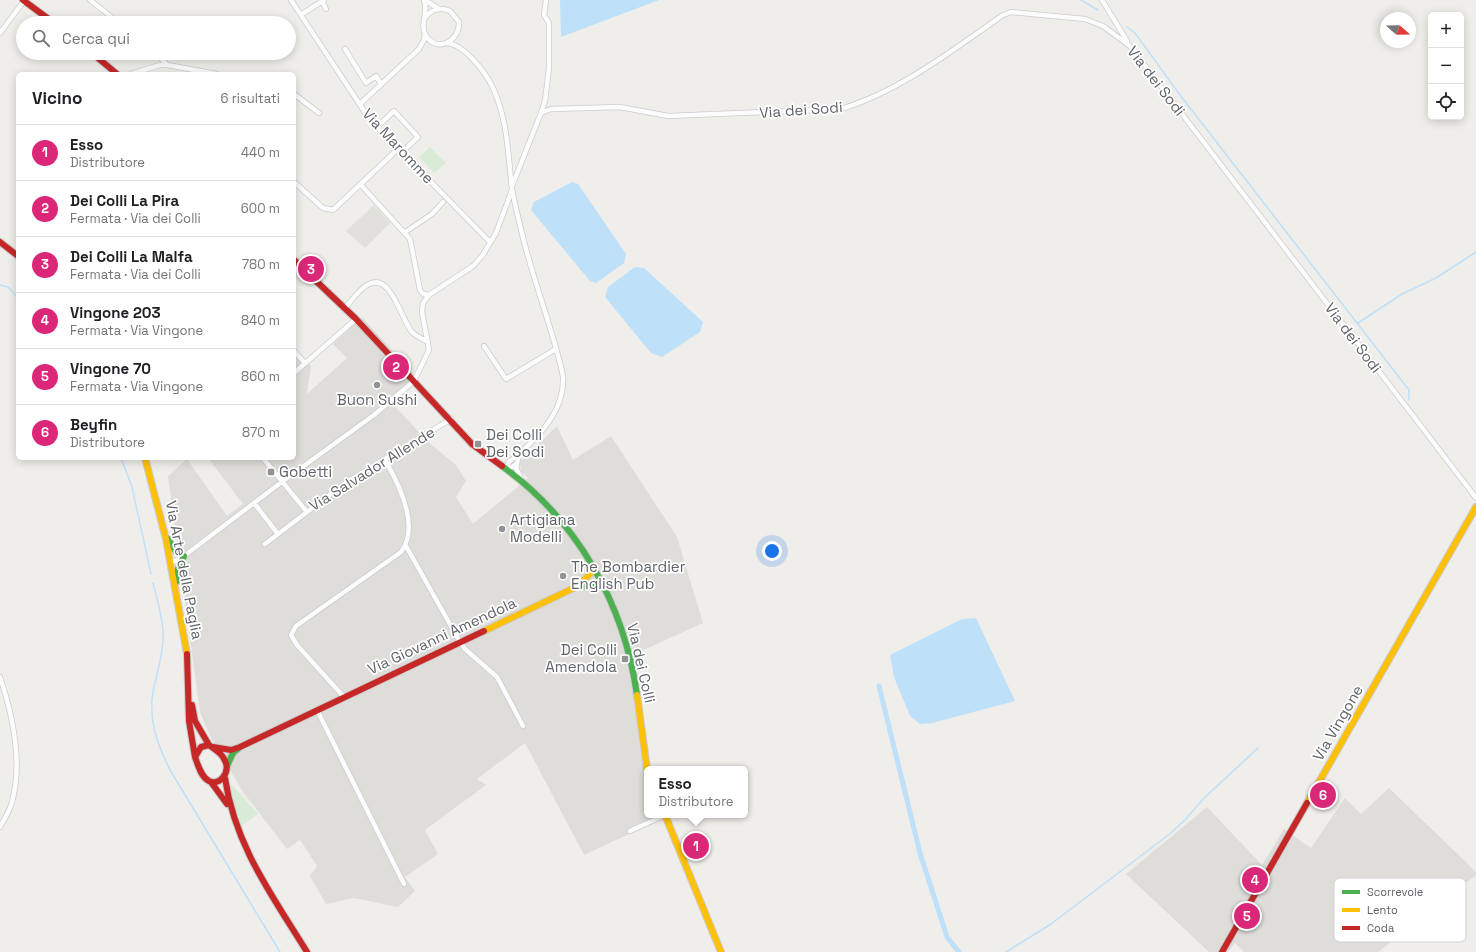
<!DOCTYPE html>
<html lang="it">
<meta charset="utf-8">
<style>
body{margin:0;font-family:"Space Grotesk",sans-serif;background:#f2f2f2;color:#202124}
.controls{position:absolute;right:12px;top:12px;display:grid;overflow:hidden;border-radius:6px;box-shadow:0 2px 10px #0003}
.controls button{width:36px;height:36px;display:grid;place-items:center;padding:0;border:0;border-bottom:1px solid #e0e0e0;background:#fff;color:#202124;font:20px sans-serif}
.compass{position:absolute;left:1380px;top:12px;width:36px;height:36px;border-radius:50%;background:#fff;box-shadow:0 2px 10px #0003;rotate:110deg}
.you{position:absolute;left:772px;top:551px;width:14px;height:14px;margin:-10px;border:3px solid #fff;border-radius:50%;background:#1a73e8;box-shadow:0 0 0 6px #1a73e833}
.badge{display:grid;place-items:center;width:26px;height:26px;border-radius:50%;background:#db2777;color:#fff;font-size:13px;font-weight:700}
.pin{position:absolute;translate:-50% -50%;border:2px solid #fff;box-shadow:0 1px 4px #0006}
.popup{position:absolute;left:644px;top:766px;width:104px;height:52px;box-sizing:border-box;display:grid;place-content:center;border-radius:6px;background:#fff;filter:drop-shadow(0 1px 3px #0005);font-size:13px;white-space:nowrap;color:#757577}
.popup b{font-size:15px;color:#202124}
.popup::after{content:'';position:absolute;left:50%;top:100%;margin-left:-8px;border:8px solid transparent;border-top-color:#fff}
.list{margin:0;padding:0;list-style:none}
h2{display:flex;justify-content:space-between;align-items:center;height:52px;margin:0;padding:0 16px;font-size:17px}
h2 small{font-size:13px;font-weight:400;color:#757577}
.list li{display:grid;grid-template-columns:26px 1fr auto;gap:12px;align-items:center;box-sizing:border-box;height:56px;padding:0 16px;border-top:1px solid #e0e0e0}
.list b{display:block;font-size:15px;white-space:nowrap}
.list p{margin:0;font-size:13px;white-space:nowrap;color:#757577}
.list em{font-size:13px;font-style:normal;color:#757577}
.icon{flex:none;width:22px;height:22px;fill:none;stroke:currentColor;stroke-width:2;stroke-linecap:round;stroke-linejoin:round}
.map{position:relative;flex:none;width:1476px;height:952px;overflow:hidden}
.search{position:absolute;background:#fff;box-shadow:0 2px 10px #0003;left:16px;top:16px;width:280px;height:44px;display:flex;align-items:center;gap:10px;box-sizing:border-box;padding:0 14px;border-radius:22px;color:#757577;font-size:15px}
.panel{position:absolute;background:#fff;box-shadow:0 2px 10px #0003;left:16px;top:72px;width:280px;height:388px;border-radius:6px}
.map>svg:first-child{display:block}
.industrial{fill:#dfddda}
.education{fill:#e2e0da}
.green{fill:#d8ebd6}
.water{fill:#bfe0f9}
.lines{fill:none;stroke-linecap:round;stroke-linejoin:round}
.stream{stroke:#bfe0f9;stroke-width:1.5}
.canal{stroke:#bfe0f9;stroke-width:5}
.street-casing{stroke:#cbcccc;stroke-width:6}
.fast-casing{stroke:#cacacb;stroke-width:8}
.slow-casing{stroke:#cacacb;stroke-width:8}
.jam-casing{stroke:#cacacb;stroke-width:8}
.street{stroke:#fdfcfc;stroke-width:4.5}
.fast{stroke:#4caf50;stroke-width:6}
.slow{stroke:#ffc107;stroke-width:6}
.jam{stroke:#c62828;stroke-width:6}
.poi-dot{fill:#919496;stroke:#fff;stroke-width:1.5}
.labels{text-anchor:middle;stroke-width:3.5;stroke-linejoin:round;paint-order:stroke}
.street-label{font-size:15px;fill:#5f6368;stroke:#fff}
.poi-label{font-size:15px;fill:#5f6368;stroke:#fff;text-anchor:start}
.key{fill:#fff;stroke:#cfd0d2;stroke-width:1}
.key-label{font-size:11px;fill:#5f6368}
</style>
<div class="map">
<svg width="1476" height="952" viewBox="0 0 1476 952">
<rect width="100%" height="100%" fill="#efeeea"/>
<path class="industrial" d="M 362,317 L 418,379 L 392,403 L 428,442 L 456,465 L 466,481 L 456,497 L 473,524 L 528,478 L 521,472 L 520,462 L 557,426 L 573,460 L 611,436 L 677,537 L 703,623 L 626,658 L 632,683 L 641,754 L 647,771 L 647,815 L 662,815 L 663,818 L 584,855 L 525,743 L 477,779 L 486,785 L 425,830 L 438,854 L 405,877 L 415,891 L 398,907 L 354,898 L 326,904 L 310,876 L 317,866 L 300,840 L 287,849 L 243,792 L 210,736 L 200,712 L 168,476 L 187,459 L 227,516 L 243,504 L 208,458 L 294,458 L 294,347 L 311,366 L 307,394 L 347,358 L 333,344 Z
M 1389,788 L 1476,872 L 1476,875 L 1378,952 L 1244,952 L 1235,943 L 1228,952 L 1209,952 L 1126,874 L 1207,807 L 1262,865 L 1284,829 L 1311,848 L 1345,798 L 1361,814 Z"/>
<path class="education" d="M 374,205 L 390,223 L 365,248 L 346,231 Z"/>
<path class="green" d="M 430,147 L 446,163 L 434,173 L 419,157 Z
M 231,786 L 233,786 L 258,814 L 241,826 L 230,788 Z"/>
<path class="water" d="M 560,0 L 659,0 L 561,37 Z
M 572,182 L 578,184 L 626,254 L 624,263 L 596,283 L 590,281 L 531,210 L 534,202 Z
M 635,267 L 644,268 L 703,322 L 700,332 L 662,357 L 651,353 L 605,297 L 608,287 Z
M 976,618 L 1015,701 L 932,723 L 920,724 L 910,716 L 894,677 L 890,655 L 962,619 Z"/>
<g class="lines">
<path class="stream" d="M 1081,0 L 1098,10
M 1127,27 L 1135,33 L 1180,95 L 1409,390 L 1409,400
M 0,285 L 8,287 L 18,298
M 1358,323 L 1402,294 L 1436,278 L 1476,252
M 121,458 L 132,487 L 151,574
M 153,583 C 157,599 162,615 163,631 C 164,652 157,672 153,692 C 148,721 158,745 170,770 L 280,952
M 1006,952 L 1051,924 L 1171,833 L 1186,819 L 1203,799 L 1258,748"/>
<path class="canal" d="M 879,686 L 920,853 L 947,937 L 959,952"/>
<defs>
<path id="street" d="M 90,0 L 119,23
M 291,0 L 370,120 L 490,242
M 424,0 C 429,12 419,25 426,36 C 438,54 460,40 459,22 L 450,11 C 441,7 431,9 425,18
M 425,0 L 439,9
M 1102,0 L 1127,41
M 322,1 L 326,9
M 302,14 L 324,0
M 0,33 L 24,1
M 447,43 C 465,45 486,73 493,88 C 508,121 508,155 512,189 C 514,201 517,213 520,225 C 531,276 552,325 563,376 C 565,409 542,433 519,454 C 514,459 507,460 506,469 L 512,467 L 516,464
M 345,49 L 366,83 L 376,76 L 381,84
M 156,53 L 167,65
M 131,74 L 160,65 L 167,65 L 217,74
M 294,94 L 319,113
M 360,104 L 419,49 L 424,40 L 425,34
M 541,113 L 545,101 L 549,68 L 549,23 L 544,15 L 546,0
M 377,127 L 394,111 L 418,137 L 402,152
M 294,182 L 323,208 L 333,210 L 398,149
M 361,185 L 410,239 L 420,290 L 423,294 L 429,295
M 512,186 L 541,113 L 551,109 L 620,107 L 668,116 L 841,109 C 900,91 953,50 1003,15 L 1011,12 L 1085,19 L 1103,26 L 1130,46 L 1476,498
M 404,233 L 432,214 L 443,202
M 345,308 C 352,300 360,288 369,284 C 391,273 401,319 412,332 C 417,337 423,339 428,342
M 484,346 L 506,379 L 556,349
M 294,351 L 305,363
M 294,373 L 356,319
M 519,455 L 516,468 L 521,479
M 263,458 L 307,512 L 344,484 L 451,419
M 254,503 L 278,534
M 265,544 L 307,512
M 406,546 L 460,642 L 465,649 L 497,677 L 523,726
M 171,563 L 184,556 L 283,481 L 374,415 L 414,381 L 429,350 L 422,312 L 423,303 L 429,295 L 473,266 L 482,256 L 496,233 L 512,190
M 0,677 C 13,716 23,762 12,802 C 10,811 4,819 0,827
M 344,697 L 297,645 L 291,635 L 296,626 L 401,552 C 420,527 399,484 385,460
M 317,710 L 404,884
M 630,831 L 665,815"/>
<path id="fast" d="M 502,466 C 577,520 624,603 637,695
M 168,539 L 176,552 L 184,556 L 178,569 L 177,581
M 578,586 L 604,587
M 227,766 L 233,753 L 239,748"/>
<path id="slow" d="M 145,458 L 166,539 L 187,654
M 484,631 L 578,586 L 595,569
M 637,695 L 647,769
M 1307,803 L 1476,507
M 665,815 L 721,952"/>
<path id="jam" d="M 23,0 L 54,23
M 92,53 L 117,74
M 0,242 L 18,256
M 294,260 L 356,319 L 472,444 L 502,466
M 187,654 L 189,721 L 195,757
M 192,705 L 195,721 L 209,745
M 209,745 C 216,750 223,754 226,763 C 229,773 220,786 209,781 C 201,777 198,765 195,757 L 201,747 Z
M 213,747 L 231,750 L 240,747 L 484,631
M 225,778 C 235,846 272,895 307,952
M 211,782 L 227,804
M 1222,952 L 1307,803"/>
</defs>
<use href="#street" class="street-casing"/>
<use href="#fast" class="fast-casing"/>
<use href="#slow" class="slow-casing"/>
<use href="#jam" class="jam-casing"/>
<use href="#street" class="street"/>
<use href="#fast" class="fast"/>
<use href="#slow" class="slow"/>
<use href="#jam" class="jam"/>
</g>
<g class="poi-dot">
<circle cx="377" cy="385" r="4"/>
<rect x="474" y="440" width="8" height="8" rx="2"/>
<rect x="267" y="468" width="8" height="8" rx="2"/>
<circle cx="502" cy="529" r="4"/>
<circle cx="563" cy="576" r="4"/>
<rect x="621" y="655" width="8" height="8" rx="2"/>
</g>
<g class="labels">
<g class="street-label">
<text transform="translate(1156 81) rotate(52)" y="5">Via dei Sodi</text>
<text transform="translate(801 110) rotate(-4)" y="5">Via dei Sodi</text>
<text transform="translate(398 146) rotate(47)" y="5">Via Maromme</text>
<text transform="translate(1353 338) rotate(53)" y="5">Via dei Sodi</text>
<text transform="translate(372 469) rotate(-32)" y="5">Via Salvador Allende</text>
<text transform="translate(184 570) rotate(79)" y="5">Via Arte della Paglia</text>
<text transform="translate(442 636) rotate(-25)" y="5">Via Giovanni Amendola</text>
<text transform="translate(641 663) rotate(77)" y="5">Via dei Colli</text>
<text transform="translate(1338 723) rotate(-60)" y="5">Via Vingone</text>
</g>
<g class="poi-label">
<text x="377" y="405" text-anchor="middle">Buon Sushi</text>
<text x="486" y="440">Dei Colli<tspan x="486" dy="17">Dei Sodi</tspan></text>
<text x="279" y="477">Gobetti</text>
<text x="510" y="525">Artigiana<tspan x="510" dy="17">Modelli</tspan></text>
<text x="571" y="572">The Bombardier<tspan x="571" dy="17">English Pub</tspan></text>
<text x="617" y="655" text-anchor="end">Dei Colli<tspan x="617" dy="17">Amendola</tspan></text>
</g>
</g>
<rect x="1334" y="878" width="132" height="64" rx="6" class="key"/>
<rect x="1342" y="890" width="18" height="4" fill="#4caf50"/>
<rect x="1342" y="908" width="18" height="4" fill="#ffc107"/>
<rect x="1342" y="926" width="18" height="4" fill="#c62828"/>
<g class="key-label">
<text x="1367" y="896">Scorrevole</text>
<text x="1367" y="914">Lento</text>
<text x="1367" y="932">Coda</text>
</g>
</svg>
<div class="controls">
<button>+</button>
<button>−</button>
<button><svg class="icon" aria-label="locate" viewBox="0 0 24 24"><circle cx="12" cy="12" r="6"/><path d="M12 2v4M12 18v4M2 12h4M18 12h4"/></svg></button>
</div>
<svg class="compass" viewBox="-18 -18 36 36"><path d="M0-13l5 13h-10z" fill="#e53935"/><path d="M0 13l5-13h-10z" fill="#757577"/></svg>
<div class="you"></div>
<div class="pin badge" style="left:696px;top:846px">1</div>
<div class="popup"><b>Esso</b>Distributore</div>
<div class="pin badge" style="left:396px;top:367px">2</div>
<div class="pin badge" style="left:311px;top:269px">3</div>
<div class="pin badge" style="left:1255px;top:880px">4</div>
<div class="pin badge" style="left:1247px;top:916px">5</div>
<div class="pin badge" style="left:1323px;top:795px">6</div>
<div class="search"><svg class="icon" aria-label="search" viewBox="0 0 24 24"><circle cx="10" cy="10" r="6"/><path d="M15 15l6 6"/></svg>Cerca qui</div>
<section class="panel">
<h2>Vicino<small>6 risultati</small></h2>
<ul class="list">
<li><span class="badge">1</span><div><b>Esso</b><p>Distributore</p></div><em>440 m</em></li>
<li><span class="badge">2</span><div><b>Dei Colli La Pira</b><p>Fermata · Via dei Colli</p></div><em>600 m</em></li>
<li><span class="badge">3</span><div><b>Dei Colli La Malfa</b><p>Fermata · Via dei Colli</p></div><em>780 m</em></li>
<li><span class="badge">4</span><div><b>Vingone 203</b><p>Fermata · Via Vingone</p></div><em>840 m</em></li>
<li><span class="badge">5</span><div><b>Vingone 70</b><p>Fermata · Via Vingone</p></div><em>860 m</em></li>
<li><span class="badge">6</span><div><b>Beyfin</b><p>Distributore</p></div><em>870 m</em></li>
</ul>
</section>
</div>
